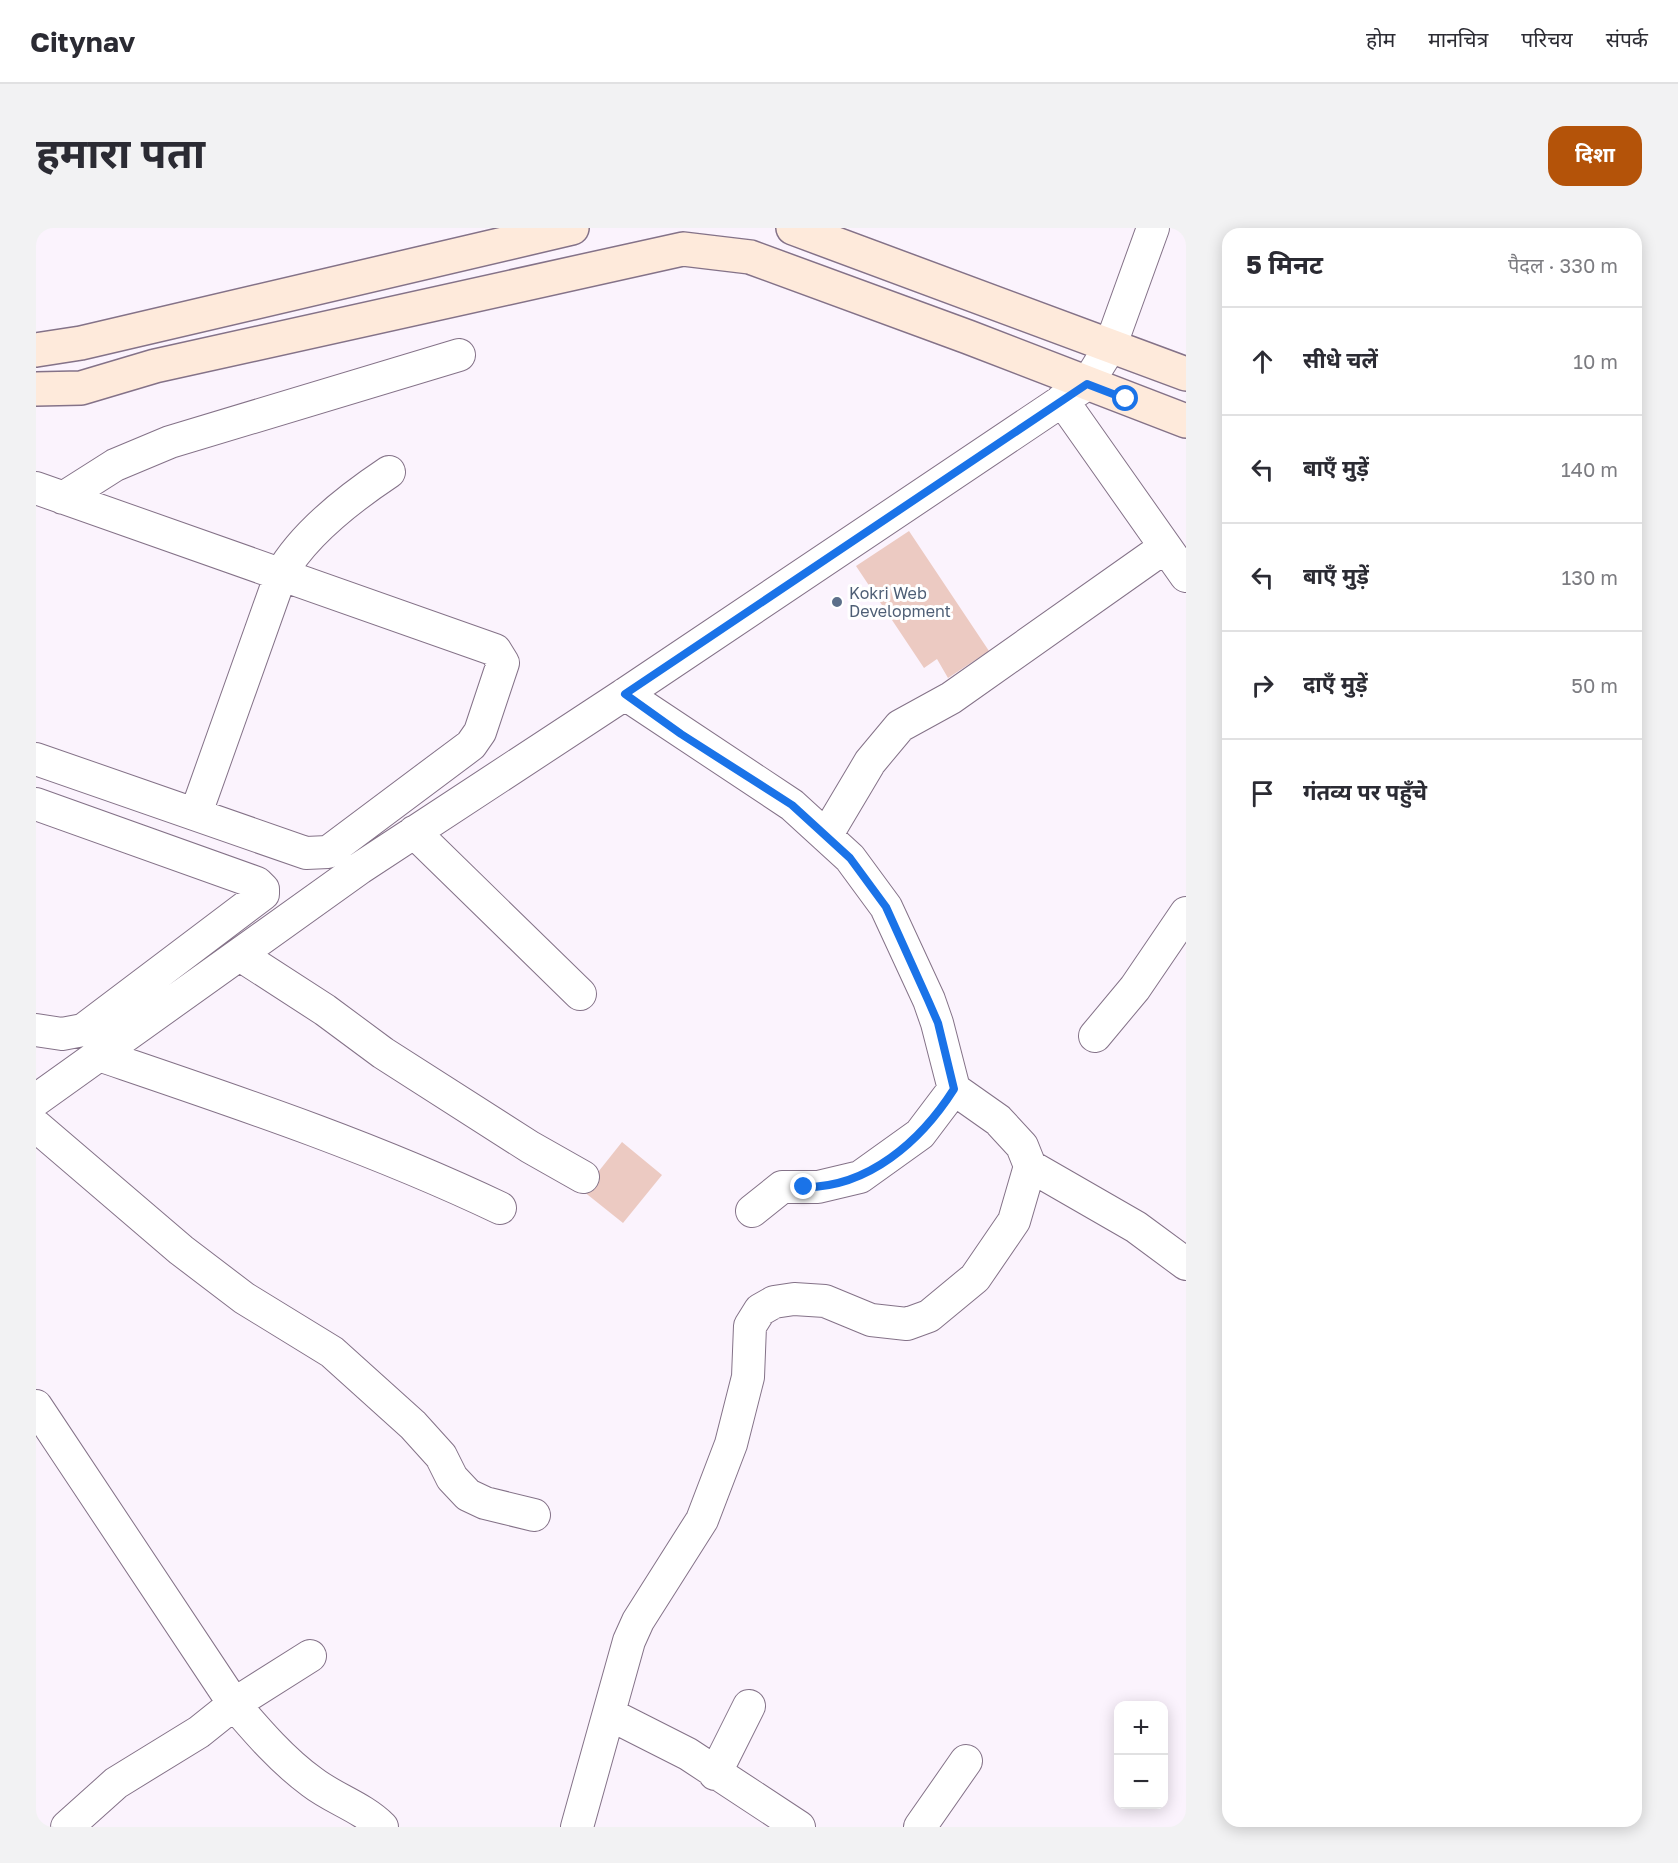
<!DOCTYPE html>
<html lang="hi">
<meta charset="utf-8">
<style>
body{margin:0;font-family:"Golos Text","Noto Sans Devanagari",sans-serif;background:#f2f2f3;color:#2b2b33}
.controls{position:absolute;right:18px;bottom:18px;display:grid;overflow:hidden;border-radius:12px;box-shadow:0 3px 15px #0003}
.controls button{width:54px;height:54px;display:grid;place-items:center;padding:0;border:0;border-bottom:2px solid #e1e1e2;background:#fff;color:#2b2b33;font:30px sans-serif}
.stop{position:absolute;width:18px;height:18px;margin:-14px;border:4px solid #1a73e8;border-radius:50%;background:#fff}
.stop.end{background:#1a73e8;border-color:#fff;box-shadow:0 2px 6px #0008}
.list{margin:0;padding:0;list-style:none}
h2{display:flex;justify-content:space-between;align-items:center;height:78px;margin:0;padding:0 24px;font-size:26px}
h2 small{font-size:20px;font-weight:400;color:#7c7c81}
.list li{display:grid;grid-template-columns:39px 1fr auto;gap:18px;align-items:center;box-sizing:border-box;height:108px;padding:0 24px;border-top:2px solid #e1e1e2}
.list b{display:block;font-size:22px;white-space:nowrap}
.list em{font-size:20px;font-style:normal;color:#7c7c81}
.icon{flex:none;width:33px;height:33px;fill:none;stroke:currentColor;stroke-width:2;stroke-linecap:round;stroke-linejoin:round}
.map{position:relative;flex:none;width:1150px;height:1599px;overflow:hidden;border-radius:18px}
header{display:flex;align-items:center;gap:36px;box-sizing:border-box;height:84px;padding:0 30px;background:#fff;border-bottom:2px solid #e1e1e2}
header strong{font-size:28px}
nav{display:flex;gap:33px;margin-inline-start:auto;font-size:21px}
.intro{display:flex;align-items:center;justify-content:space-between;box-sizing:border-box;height:144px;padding:0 36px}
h1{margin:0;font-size:42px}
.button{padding:15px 27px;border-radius:18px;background:#b45309;color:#fff;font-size:21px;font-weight:700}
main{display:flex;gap:36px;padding:0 36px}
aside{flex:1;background:#fff;border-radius:18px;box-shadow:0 3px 15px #0003}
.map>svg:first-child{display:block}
.building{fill:#eccac2}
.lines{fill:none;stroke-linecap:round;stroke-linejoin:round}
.minor-casing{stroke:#847288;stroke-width:34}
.secondary-casing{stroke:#847288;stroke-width:36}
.minor{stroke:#fff;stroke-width:32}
.secondary{stroke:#feeadb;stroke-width:33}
.route{stroke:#1a73e8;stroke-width:8}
.service-dot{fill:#5c6f8a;stroke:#fff;stroke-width:2}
.labels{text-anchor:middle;stroke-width:6;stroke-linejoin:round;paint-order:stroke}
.service-label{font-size:16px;fill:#4e5e75;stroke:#fff;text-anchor:start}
</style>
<header>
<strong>Citynav</strong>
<nav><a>होम</a><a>मानचित्र</a><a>परिचय</a><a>संपर्क</a></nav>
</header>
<div class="intro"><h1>हमारा पता</h1><a class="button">दिशा</a></div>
<main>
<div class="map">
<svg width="1150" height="1599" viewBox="0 0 1150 1599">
<rect width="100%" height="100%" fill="#fbf3fd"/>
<path class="building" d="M 873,303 L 953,423 L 912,450 L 901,431 L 888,440 L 820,338 Z
M 586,914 L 626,947 L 587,995 L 547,963 Z"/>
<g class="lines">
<defs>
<path id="minor" d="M 1026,172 L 1150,348
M 0,260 L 459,422 L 467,435 L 444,504 L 435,517 L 292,624 L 270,625 L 0,531
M 27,270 L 79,237 L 134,214 L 423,127
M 589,466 L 756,577 L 814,630 L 850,679 L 893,772 L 901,795 L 918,861
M 0,576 L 221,655 L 227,661 L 227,666 L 47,802 L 26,806 L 0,802
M 160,585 L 245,346 C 268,305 314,270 353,244
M 378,604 L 544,766
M 790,608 L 834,534 L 864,498 L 915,470 L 1129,319
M 204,727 L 289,782 L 347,825 L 494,919 L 547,949
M 1059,808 L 1099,760 L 1150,685
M 63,827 C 198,873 334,918 464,980
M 0,872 L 324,640 L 589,466 L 1051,156 L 1074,119 L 1117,0
M 0,898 L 145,1022 L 208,1070 L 296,1124 L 377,1197 L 405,1228 L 416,1250 L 432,1267 L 449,1275 L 498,1287
M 994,938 L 1100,999 L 1150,1036
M 0,1178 L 198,1476 L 163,1504 L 80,1555 L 31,1599
M 274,1428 L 198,1476 C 222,1504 246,1532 276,1554 C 298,1571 326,1579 346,1599
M 573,1486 L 652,1526 L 763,1599
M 679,1546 L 713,1478
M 541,1599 L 593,1413 L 602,1393 L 666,1292 L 695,1216 L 712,1149 L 714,1098 L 724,1082 L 738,1074 L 758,1071 L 789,1073 L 835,1092 L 871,1096 L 893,1088 L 939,1050 L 978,993 L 994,938 L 986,918 L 962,892 L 918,861 L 884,906 L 824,949 L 782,959 L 746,959 L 716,983
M 884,1599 L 930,1533"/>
<path id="secondary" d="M 757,0 L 1150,146
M 0,122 L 45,115 L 536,0
M 0,161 L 45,160 L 119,138 L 647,21 L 714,29 L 932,109 L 1150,193"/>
</defs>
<use href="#minor" class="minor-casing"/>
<use href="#secondary" class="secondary-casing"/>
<use href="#minor" class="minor"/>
<use href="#secondary" class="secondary"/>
</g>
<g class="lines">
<path class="route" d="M 768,959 C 832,960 885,913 918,861 L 902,795 L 892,772 L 850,679 L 814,630 L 756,577 L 645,506 L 589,466 L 1051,156 L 1090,171"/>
</g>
<circle class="service-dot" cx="801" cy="374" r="6"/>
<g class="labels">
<g class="service-label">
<text x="813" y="371">Kokri Web<tspan x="813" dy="18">Development</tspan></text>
</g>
</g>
</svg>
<div class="controls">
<button>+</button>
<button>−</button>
</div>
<div class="stop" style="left:1090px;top:171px"></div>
<div class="stop end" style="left:768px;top:959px"></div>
</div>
<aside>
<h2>5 मिनट<small>पैदल · 330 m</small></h2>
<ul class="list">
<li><svg class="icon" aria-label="ahead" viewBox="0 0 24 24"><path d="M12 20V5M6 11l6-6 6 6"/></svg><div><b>सीधे चलें</b></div><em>10 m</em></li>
<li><svg class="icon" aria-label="left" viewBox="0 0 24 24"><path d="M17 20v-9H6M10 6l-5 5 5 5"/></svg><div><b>बाएँ मुड़ें</b></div><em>140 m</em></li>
<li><svg class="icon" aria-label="left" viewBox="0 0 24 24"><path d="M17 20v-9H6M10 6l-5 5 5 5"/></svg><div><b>बाएँ मुड़ें</b></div><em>130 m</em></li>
<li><svg class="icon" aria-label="right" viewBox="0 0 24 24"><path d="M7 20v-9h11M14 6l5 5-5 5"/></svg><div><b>दाएँ मुड़ें</b></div><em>50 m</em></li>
<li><svg class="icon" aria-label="arrive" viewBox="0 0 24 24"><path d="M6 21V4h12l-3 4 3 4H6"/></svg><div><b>गंतव्य पर पहुँचे</b></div></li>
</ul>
</aside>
</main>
